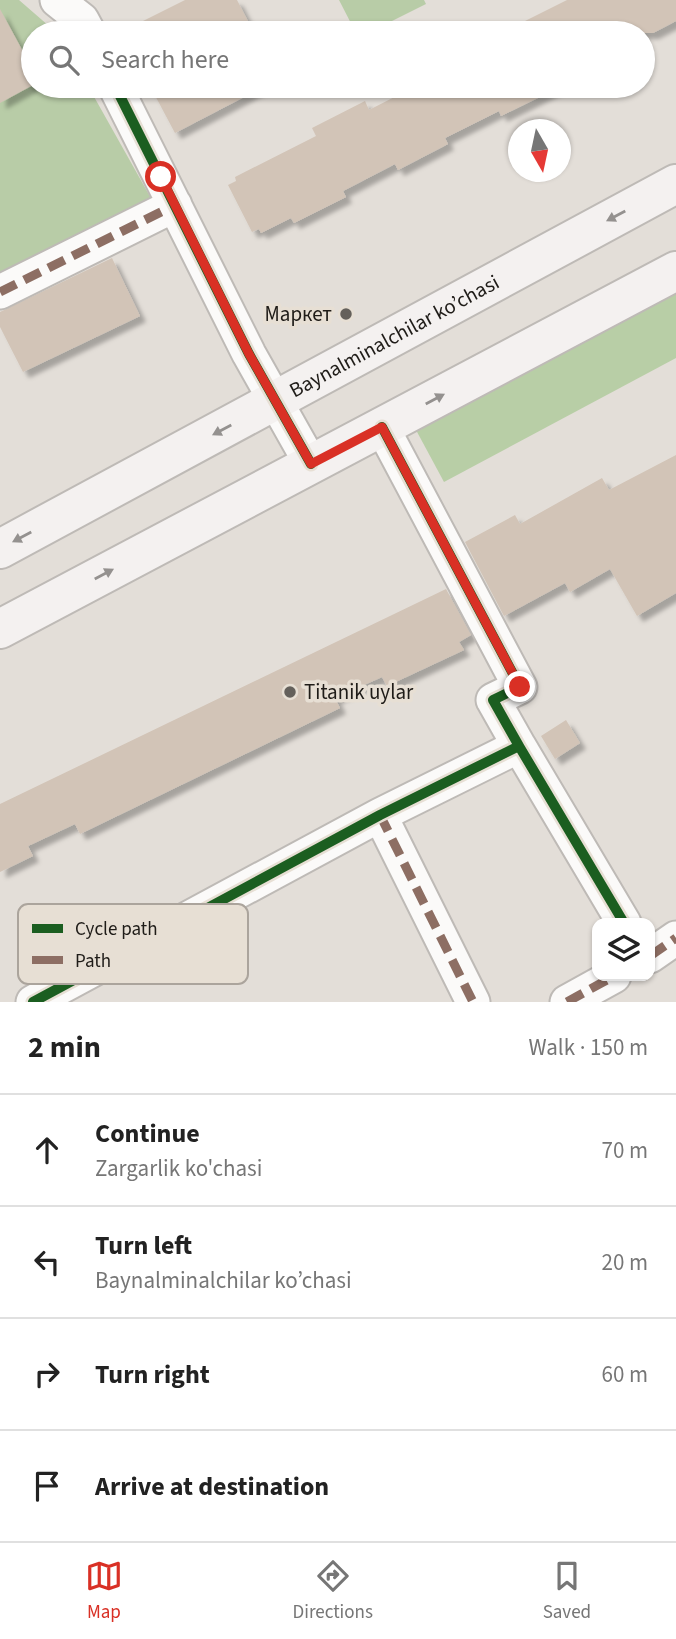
<!DOCTYPE html>
<meta charset="utf-8">
<style>
body{margin:0;font-family:"Source Sans 3",sans-serif;background:#f6f6f6;color:#222}
.controls{position:absolute;right:21px;bottom:21px;display:grid;overflow:hidden;border-radius:14px;box-shadow:0 2px 5px #0004}
.controls button{width:63px;height:63px;display:grid;place-items:center;padding:0;border:0;border-bottom:2px solid #e0e0e0;background:#fff;color:#222;font:35px sans-serif}
.compass{position:absolute;left:508px;top:119px;width:63px;height:63px;border-radius:50%;background:#fff;box-shadow:0 2px 5px #0004;rotate:171deg}
.stop{position:absolute;width:21px;height:21px;margin:-16px;border:5px solid #d93025;border-radius:50%;background:#fff}
.stop.end{background:#d93025;border-color:#fff;box-shadow:0 2px 7px #0008}
.list{margin:0;padding:0;list-style:none}
h2{display:flex;justify-content:space-between;align-items:center;height:91px;margin:0;padding:0 28px;font-size:30px}
h2 small{font-size:23px;font-weight:400;color:#767676}
.list li{display:grid;grid-template-columns:46px 1fr auto;gap:21px;align-items:center;box-sizing:border-box;height:112px;padding:0 28px;border-top:2px solid #e0e0e0}
.list b{display:block;font-size:26px;white-space:nowrap}
.list p{margin:0;font-size:23px;white-space:nowrap;color:#767676}
.list em{font-size:23px;font-style:normal;color:#767676}
.icon{flex:none;width:38px;height:38px;fill:none;stroke:currentColor;stroke-width:2;stroke-linecap:round;stroke-linejoin:round}
.map{position:relative;flex:none;width:676px;height:1002px;overflow:hidden}
.search{position:absolute;background:#fff;box-shadow:0 2px 5px #0004;left:21px;right:21px;top:21px;height:77px;display:flex;align-items:center;gap:18px;box-sizing:border-box;padding:0 24px;border-radius:38px;color:#767676;font-size:26px}
.sheet{height:539px;background:#fff}
nav{display:flex;justify-content:space-around;align-items:center;box-sizing:border-box;height:98px;border-top:2px solid #e0e0e0;background:#fff;font-size:19px;color:#767676}
nav a{display:grid;justify-items:center;gap:4px}
nav .on{color:#d93025}
.map>svg:first-child{display:block}
.green{fill:#b8cca7}
.forest{fill:#b8cea6}
.building{fill:#d2c4b7;filter:url(#shadow)}
.lines{fill:none;stroke-linecap:round;stroke-linejoin:round}
.street-casing{stroke:#bebab6;stroke-width:37}
.secondary-casing{stroke:#bebab6;stroke-width:42}
.street{stroke:#fbfaf9;stroke-width:33}
.secondary{stroke:#f4f1f0;stroke-width:38}
.quiet{stroke:#8d6e63;stroke-width:9;stroke-dasharray:18 9;stroke-linecap:butt}
.cycleway-casing{stroke:#e7dfd4;stroke-width:15}
.cycleway{stroke:#1b5e20;stroke-width:10}
.oneway{fill:#94918f}
.route{stroke:#d93025;stroke-width:9}
.poi-dot{fill:#64605b;stroke:#e7dfd4;stroke-width:2.5}
.labels{text-anchor:middle;stroke-width:7;stroke-linejoin:round;paint-order:stroke}
.poi-label{font-size:21px;fill:#1f1c18;stroke:#e7dfd4;text-anchor:end}
.street-label{font-size:21px;fill:#1f1c18;stroke:#e7dfd4}
.key{fill:#e7dfd4;stroke:#aba49c;stroke-width:2}
.key-label{font-size:19px;fill:#1f1c18}
</style>
<div class="map">
<svg width="676" height="1002" viewBox="0 0 676 1002">
<defs>
<filter id="shadow"><feDropShadow dx="6" dy="6" stdDeviation="2" flood-color="#0004"/></filter>
</defs>
<rect width="100%" height="100%" fill="#e3ded8"/>
<path class="green" d="M 0,0 L 19,0 L 57,33 L 33,33 L 33,86 L 88,86 L 152,200 L 0,276 Z
M 339,0 L 424,0 L 426,4 L 368,33 L 356,33 Z"/>
<path class="forest" d="M 676,291 L 676,358 L 444,482 L 416,430 Z"/>
<path class="building" d="M 185,0 L 237,0 L 254,33 L 119,33 Z
M 567,0 L 676,0 L 676,21 L 653,33 L 501,33 Z
M 0,9 L 33,70 L 33,85 L 0,103 Z
M 150,86 L 265,86 L 175,133 Z
M 416,86 L 562,86 L 501,116 L 499,111 L 445,138 L 448,144 L 398,170 L 395,164 L 343,191 L 346,197 L 294,223 L 291,218 L 261,233 L 259,229 L 252,232 L 228,185 L 236,181 L 235,177 L 316,136 L 312,128 L 365,101 L 369,110 Z
M 112,258 L 140,316 L 23,372 L 0,327 L 0,312 Z
M 676,455 L 676,593 L 637,616 L 610,569 L 570,592 L 565,583 L 504,616 L 465,542 L 515,515 L 520,524 L 602,478 L 609,490 Z
M 446,589 L 471,635 L 459,642 L 464,650 L 387,686 L 382,677 L 335,698 L 340,708 L 80,834 L 75,824 L 28,846 L 33,856 L 0,872 L 0,804 Z
M 566,720 L 580,743 L 555,759 L 541,736 Z"/>
<g class="lines">
<defs>
<path id="street" d="M 57,0 L 82,20 L 89,33
M 115,86 L 249,354 L 311,464
M 0,292 L 175,205
M 382,427 L 520,687 L 493,700 L 519,746
M 380,815 L 473,1002
M 650,956 L 676,938
M 33,1002 L 380,815 L 519,746 L 624,923
M 567,1002 L 614,976"/>
<g id="secondary">
<path id="s1" d="M 0,549 L 676,184"/>
<path d="M 0,629 L 676,271"/>
</g>
</defs>
<use href="#street" class="street-casing"/>
<use href="#secondary" class="secondary-casing"/>
<use href="#street" class="street"/>
<use href="#secondary" class="secondary"/>
<path class="quiet" d="M 0,292 L 175,205
M 380,815 L 473,1002
M 650,956 L 676,938
M 567,1002 L 614,976"/>
<defs>
<path id="cycleway" d="M 115,86 L 249,354 L 311,464
M 382,427 L 520,687 L 493,700 L 519,746
M 33,1002 L 380,815 L 519,746 L 624,923"/>
</defs>
<use href="#cycleway" class="cycleway-casing"/>
<use href="#cycleway" class="cycleway"/>
</g>
<defs><path id="oneway-solid" d="M-6-.8H1V-3.2L6.5 0L1 3.2V.8H-6Z" transform="scale(1.75)"/></defs>
<g class="oneway">
<use href="#oneway-solid" transform="translate(616 216) rotate(152)"/>
<use href="#oneway-solid" transform="translate(435 399) rotate(-28)"/>
<use href="#oneway-solid" transform="translate(222 430) rotate(152)"/>
<use href="#oneway-solid" transform="translate(22 537) rotate(152)"/>
<use href="#oneway-solid" transform="translate(104 574) rotate(-28)"/>
</g>
<g class="lines">
<path class="route" d="M 161,177 L 249,354 L 311,464 L 382,427 L 520,687"/>
</g>
<g class="poi-dot">
<circle cx="346" cy="314" r="7"/>
<circle cx="290" cy="692" r="7"/>
</g>
<g class="labels">
<g class="poi-label">
<text x="332" y="321">Маркет</text>
<text x="304" y="699" text-anchor="start">Titanik uylar</text>
</g>
<g class="street-label">
<text dy="7" stroke="none"><textPath href="#s1" startOffset="448">Baynalminalchilar ko’chasi</textPath></text>
</g>
</g>
<rect x="18" y="904" width="230" height="80" rx="10" class="key"/>
<rect x="32" y="924" width="31" height="9" fill="#1b5e20"/>
<rect x="32" y="956" width="31" height="8" fill="#8d6e63"/>
<g class="key-label">
<text x="75" y="935">Cycle path</text>
<text x="75" y="967">Path</text>
</g>
</svg>
<div class="controls">
<button><svg class="icon" aria-label="layers" viewBox="0 0 24 24"><path d="M12 4l9 5-9 5-9-5zM3 14l9 5 9-5"/></svg></button>
</div>
<svg class="compass" viewBox="-18 -18 36 36"><path d="M0-13l5 13h-10z" fill="#e53935"/><path d="M0 13l5-13h-10z" fill="#767676"/></svg>
<div class="stop" style="left:161px;top:177px"></div>
<div class="stop end" style="left:520px;top:687px"></div>
<div class="search"><svg class="icon" aria-label="search" viewBox="0 0 24 24"><circle cx="10" cy="10" r="6"/><path d="M15 15l6 6"/></svg>Search here</div>
</div>
<section class="sheet">
<h2>2 min<small>Walk · 150 m</small></h2>
<ul class="list">
<li><svg class="icon" aria-label="ahead" viewBox="0 0 24 24"><path d="M12 20V5M6 11l6-6 6 6"/></svg><div><b>Continue</b><p>Zargarlik ko'chasi</p></div><em>70 m</em></li>
<li><svg class="icon" aria-label="left" viewBox="0 0 24 24"><path d="M17 20v-9H6M10 6l-5 5 5 5"/></svg><div><b>Turn left</b><p>Baynalminalchilar ko’chasi</p></div><em>20 m</em></li>
<li><svg class="icon" aria-label="right" viewBox="0 0 24 24"><path d="M7 20v-9h11M14 6l5 5-5 5"/></svg><div><b>Turn right</b></div><em>60 m</em></li>
<li><svg class="icon" aria-label="arrive" viewBox="0 0 24 24"><path d="M6 21V4h12l-3 4 3 4H6"/></svg><div><b>Arrive at destination</b></div></li>
</ul>
</section>
<nav>
<a class="on"><svg class="icon" aria-label="map" viewBox="0 0 24 24"><path d="M3 6l6-2 6 2 6-2v14l-6 2-6-2-6 2zM9 4v14M15 6v14"/></svg>Map</a>
<a><svg class="icon" aria-label="directions" viewBox="0 0 24 24"><path d="M12 3l9 9-9 9-9-9zM9 14v-3h6M13 9l2 2-2 2"/></svg>Directions</a>
<a><svg class="icon" aria-label="saved" viewBox="0 0 24 24"><path d="M7 4h10v16l-5-4-5 4z"/></svg>Saved</a>
</nav>
